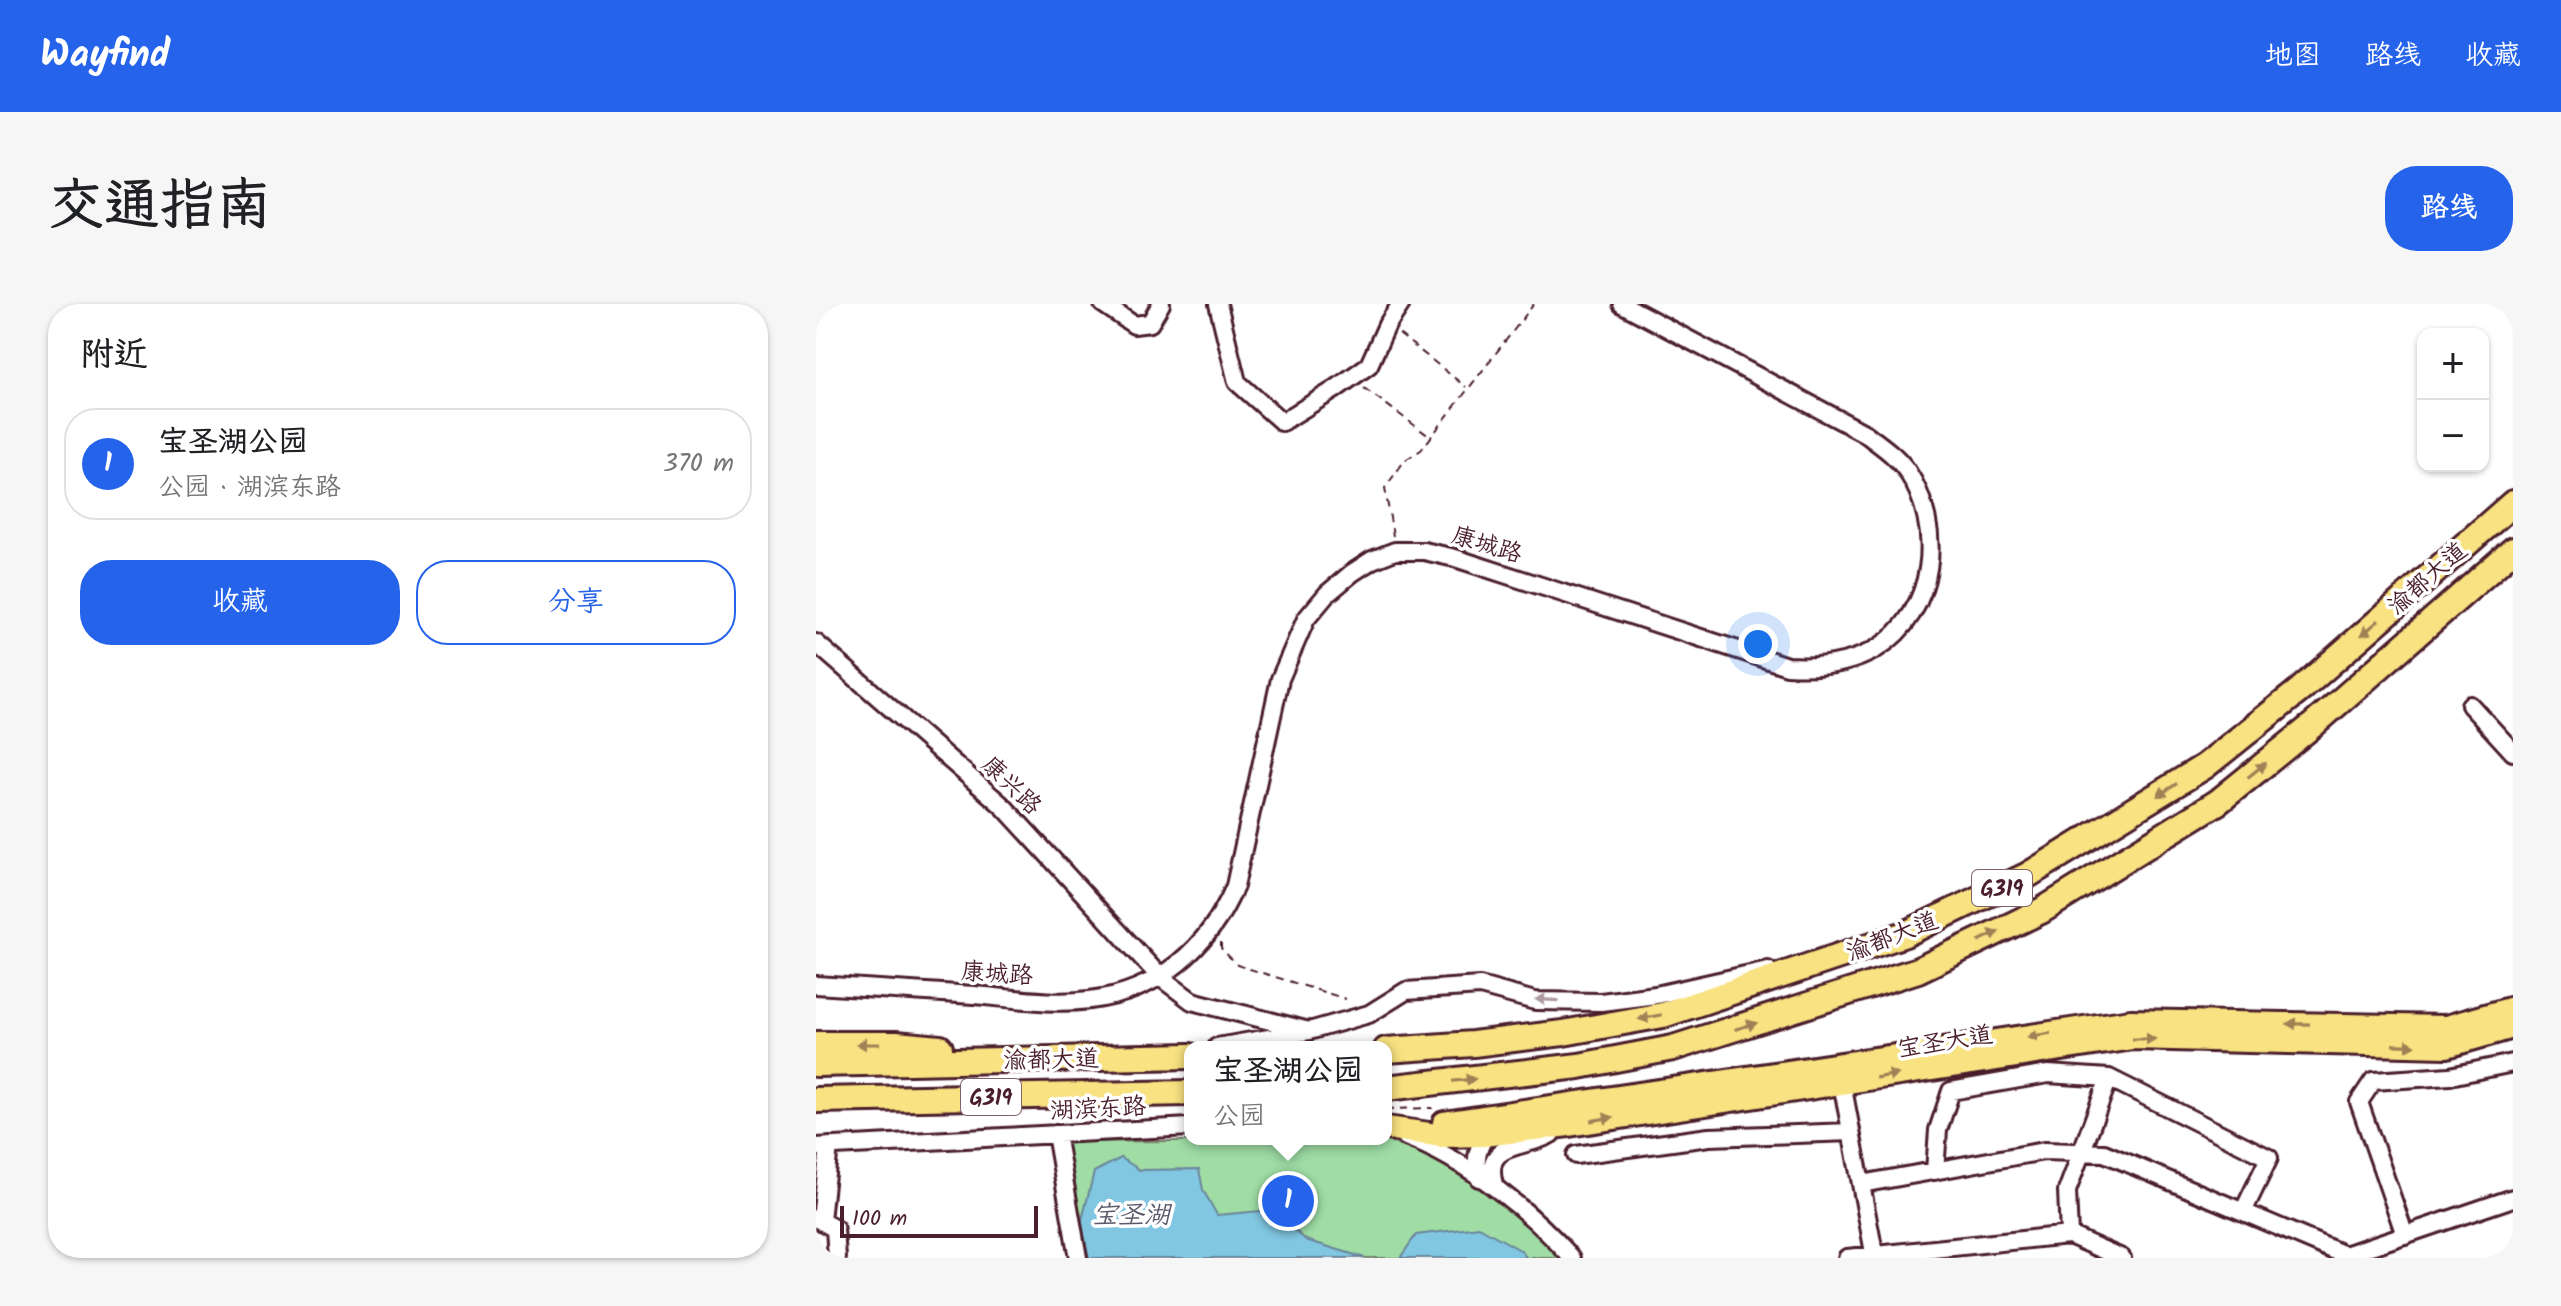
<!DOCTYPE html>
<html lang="zh">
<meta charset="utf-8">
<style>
body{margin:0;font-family:Kalam,"LXGW WenKai TC",sans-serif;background:#f6f6f6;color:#202124}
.controls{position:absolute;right:24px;top:24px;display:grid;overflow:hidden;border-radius:16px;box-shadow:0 2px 6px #0004}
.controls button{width:72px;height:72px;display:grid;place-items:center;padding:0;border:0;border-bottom:2px solid #e0e0e0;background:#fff;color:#202124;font:40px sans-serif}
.scale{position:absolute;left:24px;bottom:20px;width:198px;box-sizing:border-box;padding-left:8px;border:4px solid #4a1f2b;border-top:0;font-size:22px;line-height:28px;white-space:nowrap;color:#4a1f2b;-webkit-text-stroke:6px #fff;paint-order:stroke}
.you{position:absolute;left:942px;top:340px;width:28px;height:28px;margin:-20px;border:6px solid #fff;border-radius:50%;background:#1a73e8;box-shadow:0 0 0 12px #1a73e833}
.badge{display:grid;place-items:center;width:52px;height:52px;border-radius:50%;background:#2563eb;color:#fff;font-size:26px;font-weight:700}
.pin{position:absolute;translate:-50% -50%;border:4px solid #fff;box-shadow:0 2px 8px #0006}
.popup{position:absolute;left:368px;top:737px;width:208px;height:104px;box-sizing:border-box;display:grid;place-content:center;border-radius:16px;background:#fff;filter:drop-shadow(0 2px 6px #0005);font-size:26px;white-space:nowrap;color:#757577}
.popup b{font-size:30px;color:#202124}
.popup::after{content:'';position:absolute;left:50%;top:100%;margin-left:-16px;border:16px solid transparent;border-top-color:#fff}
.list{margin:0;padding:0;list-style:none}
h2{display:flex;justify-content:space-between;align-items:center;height:104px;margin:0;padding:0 32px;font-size:34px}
h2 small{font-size:26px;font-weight:400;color:#757577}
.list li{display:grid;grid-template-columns:52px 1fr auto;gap:24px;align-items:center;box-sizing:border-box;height:112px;margin:0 16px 16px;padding:0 16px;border:2px solid #e0e0e0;border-radius:32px}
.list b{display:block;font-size:30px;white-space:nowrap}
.list p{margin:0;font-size:26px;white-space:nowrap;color:#757577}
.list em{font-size:26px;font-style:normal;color:#757577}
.actions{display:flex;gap:16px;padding:24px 32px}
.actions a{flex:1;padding:18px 0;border:2px solid #2563eb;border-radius:32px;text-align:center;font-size:28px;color:#2563eb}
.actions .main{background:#2563eb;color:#fff}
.map{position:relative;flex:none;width:1697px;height:954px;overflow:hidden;border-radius:32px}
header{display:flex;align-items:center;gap:48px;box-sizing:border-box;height:112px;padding:0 40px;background:#2563eb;color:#fff}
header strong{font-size:38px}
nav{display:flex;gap:44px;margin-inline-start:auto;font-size:28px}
.intro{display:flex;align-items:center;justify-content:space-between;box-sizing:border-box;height:192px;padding:0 48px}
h1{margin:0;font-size:56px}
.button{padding:20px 36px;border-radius:32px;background:#2563eb;color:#fff;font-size:28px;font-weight:700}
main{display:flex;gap:48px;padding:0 48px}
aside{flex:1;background:#fff;border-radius:32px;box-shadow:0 2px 6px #0004}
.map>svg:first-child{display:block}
.green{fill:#9fdda5;stroke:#747e68;stroke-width:2}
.water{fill:#81c7e2;stroke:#6b8499;stroke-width:2}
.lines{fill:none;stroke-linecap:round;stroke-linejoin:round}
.minor-casing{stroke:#4a1f2b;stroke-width:22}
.major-casing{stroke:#4a1f2b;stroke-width:28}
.highway-casing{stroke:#4a1f2b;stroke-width:30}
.path{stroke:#4a1f2b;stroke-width:2;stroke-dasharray:8 6;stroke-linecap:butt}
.minor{stroke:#fff;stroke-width:16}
.major{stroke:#f8e281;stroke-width:22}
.highway{stroke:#f8e281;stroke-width:24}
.oneway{fill:#a18056}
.oneway2{fill:#ae9aa0}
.labels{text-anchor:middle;stroke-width:7;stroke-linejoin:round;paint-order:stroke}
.shield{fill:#fff;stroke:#80626b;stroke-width:2}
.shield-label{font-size:22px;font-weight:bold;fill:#4a1f2b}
.street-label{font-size:24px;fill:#4a1f2b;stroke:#fff}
.water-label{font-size:26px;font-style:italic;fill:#5d5a6b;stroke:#fff}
</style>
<header>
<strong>Wayfind</strong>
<nav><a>地图</a><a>路线</a><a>收藏</a></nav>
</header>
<div class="intro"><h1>交通指南</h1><a class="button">路线</a></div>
<main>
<aside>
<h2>附近<small></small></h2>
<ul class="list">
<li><span class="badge">1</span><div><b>宝圣湖公园</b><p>公园 · 湖滨东路</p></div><em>370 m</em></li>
</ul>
<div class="actions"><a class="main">收藏</a><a>分享</a></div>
</aside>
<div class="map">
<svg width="1697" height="954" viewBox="0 0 1697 954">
<rect width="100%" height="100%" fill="#fff"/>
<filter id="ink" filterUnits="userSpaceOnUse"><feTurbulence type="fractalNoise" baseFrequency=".0125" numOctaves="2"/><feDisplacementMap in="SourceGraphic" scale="16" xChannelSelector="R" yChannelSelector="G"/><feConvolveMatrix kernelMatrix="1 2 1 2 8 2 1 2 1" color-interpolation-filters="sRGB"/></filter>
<g filter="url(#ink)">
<path class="green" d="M 566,835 L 615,853 L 709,912 L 720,904 L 765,954 L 266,954 L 246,838 Z"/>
<path class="water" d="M 305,854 L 324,866 L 383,865 L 387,886 L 401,911 L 456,906 L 490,936 L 549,954 L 273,954 L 265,920 L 278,868 Z
M 663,923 L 704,946 L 711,954 L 584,954 L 600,931 Z"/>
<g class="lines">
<defs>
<path id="minor" d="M 287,0 L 318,21 L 334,19 L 345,0
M 402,0 L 421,78 L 466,118 L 518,86 L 553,61 L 571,21 L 585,0
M 0,339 L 188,503 L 344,673 L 376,697 L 493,727
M 1654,401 L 1697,448
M 0,681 C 53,684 105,688 158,691 C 196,694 236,701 274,696 C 342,688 393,644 419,582 L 464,375 L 490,315 L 511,290 L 536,269 L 556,256 L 579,247 L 608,247 L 639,254 L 971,362 C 1002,364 1033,361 1060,345 C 1121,308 1128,223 1091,167 C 1080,151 1064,141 1050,130 L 806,0
M 401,743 L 493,727 L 553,710 L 590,687 L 664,682 L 719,697 L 785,698 L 840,691 L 952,666
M 1026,779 L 1059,954
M 240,830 L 262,954
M 590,833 C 652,857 712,905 756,954
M 0,843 L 374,823
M 760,851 L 893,833 L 1035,828
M 1119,867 L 1122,826 L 1135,787 L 1232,770 L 1293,774 L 1453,854 L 1427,908
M 663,874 C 657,854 663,841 674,824
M 1045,880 L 1228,847 L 1288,849 L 1529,951 L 1697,894
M 679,884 C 664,836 708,846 735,830
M 0,914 L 19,925 L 21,954
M 5,916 L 13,842
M 1253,931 L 1251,887 L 1293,774
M 1589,931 L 1543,798 L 1557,777 L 1634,772 L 1697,759
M 1031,954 L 1253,931 L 1306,954"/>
<path id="major" d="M 628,819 L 1315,717 L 1630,723 L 1697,704
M 570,824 L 628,832 L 667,831 L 753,821 L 1317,734 L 1631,742 L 1697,723"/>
<path id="highway" d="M 0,740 L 80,740 L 124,744
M 570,746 L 657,740 L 747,729 L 847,711 L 1089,630 L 1212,571 L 1389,462 L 1484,386 L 1697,199
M 0,760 L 374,752
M 570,784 L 763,762 L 857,744 L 1102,666 L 1225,607 L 1402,498 L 1497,421 L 1697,246
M 0,796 L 374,789"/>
</defs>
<use href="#minor" class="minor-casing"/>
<use href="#major" class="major-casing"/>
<use href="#highway" class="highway-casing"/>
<path class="path" d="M 583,30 L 650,83
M 548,84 L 613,132
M 577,232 L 569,184 L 589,156 L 605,146 L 718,0
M 405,638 L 405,644 L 421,661 L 530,695
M 570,805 L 617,804"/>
<use href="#minor" class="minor"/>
<use href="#major" class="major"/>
<use href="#highway" class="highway"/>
</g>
<defs><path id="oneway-solid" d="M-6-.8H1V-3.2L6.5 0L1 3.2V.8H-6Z" transform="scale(2)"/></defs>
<g class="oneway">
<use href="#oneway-solid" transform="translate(1554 324) rotate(139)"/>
<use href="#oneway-solid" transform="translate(1441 466) rotate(-39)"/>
<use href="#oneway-solid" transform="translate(1351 486) rotate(147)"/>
<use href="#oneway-solid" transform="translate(1173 632) rotate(-26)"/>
<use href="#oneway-solid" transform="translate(834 713) rotate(169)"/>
<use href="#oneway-solid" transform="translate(1482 720) rotate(-179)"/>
<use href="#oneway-solid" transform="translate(930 722) rotate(-17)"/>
<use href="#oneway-solid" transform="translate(1223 731) rotate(171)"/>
<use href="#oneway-solid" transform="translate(1328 735)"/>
<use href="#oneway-solid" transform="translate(52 740) rotate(180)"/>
<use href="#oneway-solid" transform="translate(1588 741) rotate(1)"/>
<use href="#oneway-solid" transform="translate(1071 772) rotate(-9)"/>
<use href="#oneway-solid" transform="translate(648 776) rotate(-6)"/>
<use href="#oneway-solid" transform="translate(786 815) rotate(-9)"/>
</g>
<use class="oneway2" href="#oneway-solid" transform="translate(731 696) rotate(-177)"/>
</g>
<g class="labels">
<g class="shield">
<rect x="1156" y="566" width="60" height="36" rx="6"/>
<rect x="145" y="775" width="60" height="36" rx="6"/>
</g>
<g class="shield-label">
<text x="1186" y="592">G319</text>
<text x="175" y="801">G319</text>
</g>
<g class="street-label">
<text transform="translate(671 240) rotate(17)" y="8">康城路</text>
<text transform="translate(1611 274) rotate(-41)" y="8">渝都大道</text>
<text transform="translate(196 481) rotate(44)" y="8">康兴路</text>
<text transform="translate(1076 632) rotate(-21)" y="8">渝都大道</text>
<text transform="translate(181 669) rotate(4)" y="8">康城路</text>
<text transform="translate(1129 737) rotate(-9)" y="8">宝圣大道</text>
<text transform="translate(235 755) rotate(-1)" y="8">渝都大道</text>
<text transform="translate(282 804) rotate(-3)" y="8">湖滨东路</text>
</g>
<g class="water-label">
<text x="315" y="919">宝圣湖</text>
</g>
</g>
</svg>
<div class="controls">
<button>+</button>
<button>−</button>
</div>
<div class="scale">100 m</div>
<div class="you"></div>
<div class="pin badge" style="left:472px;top:897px">1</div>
<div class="popup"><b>宝圣湖公园</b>公园</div>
</div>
</main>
